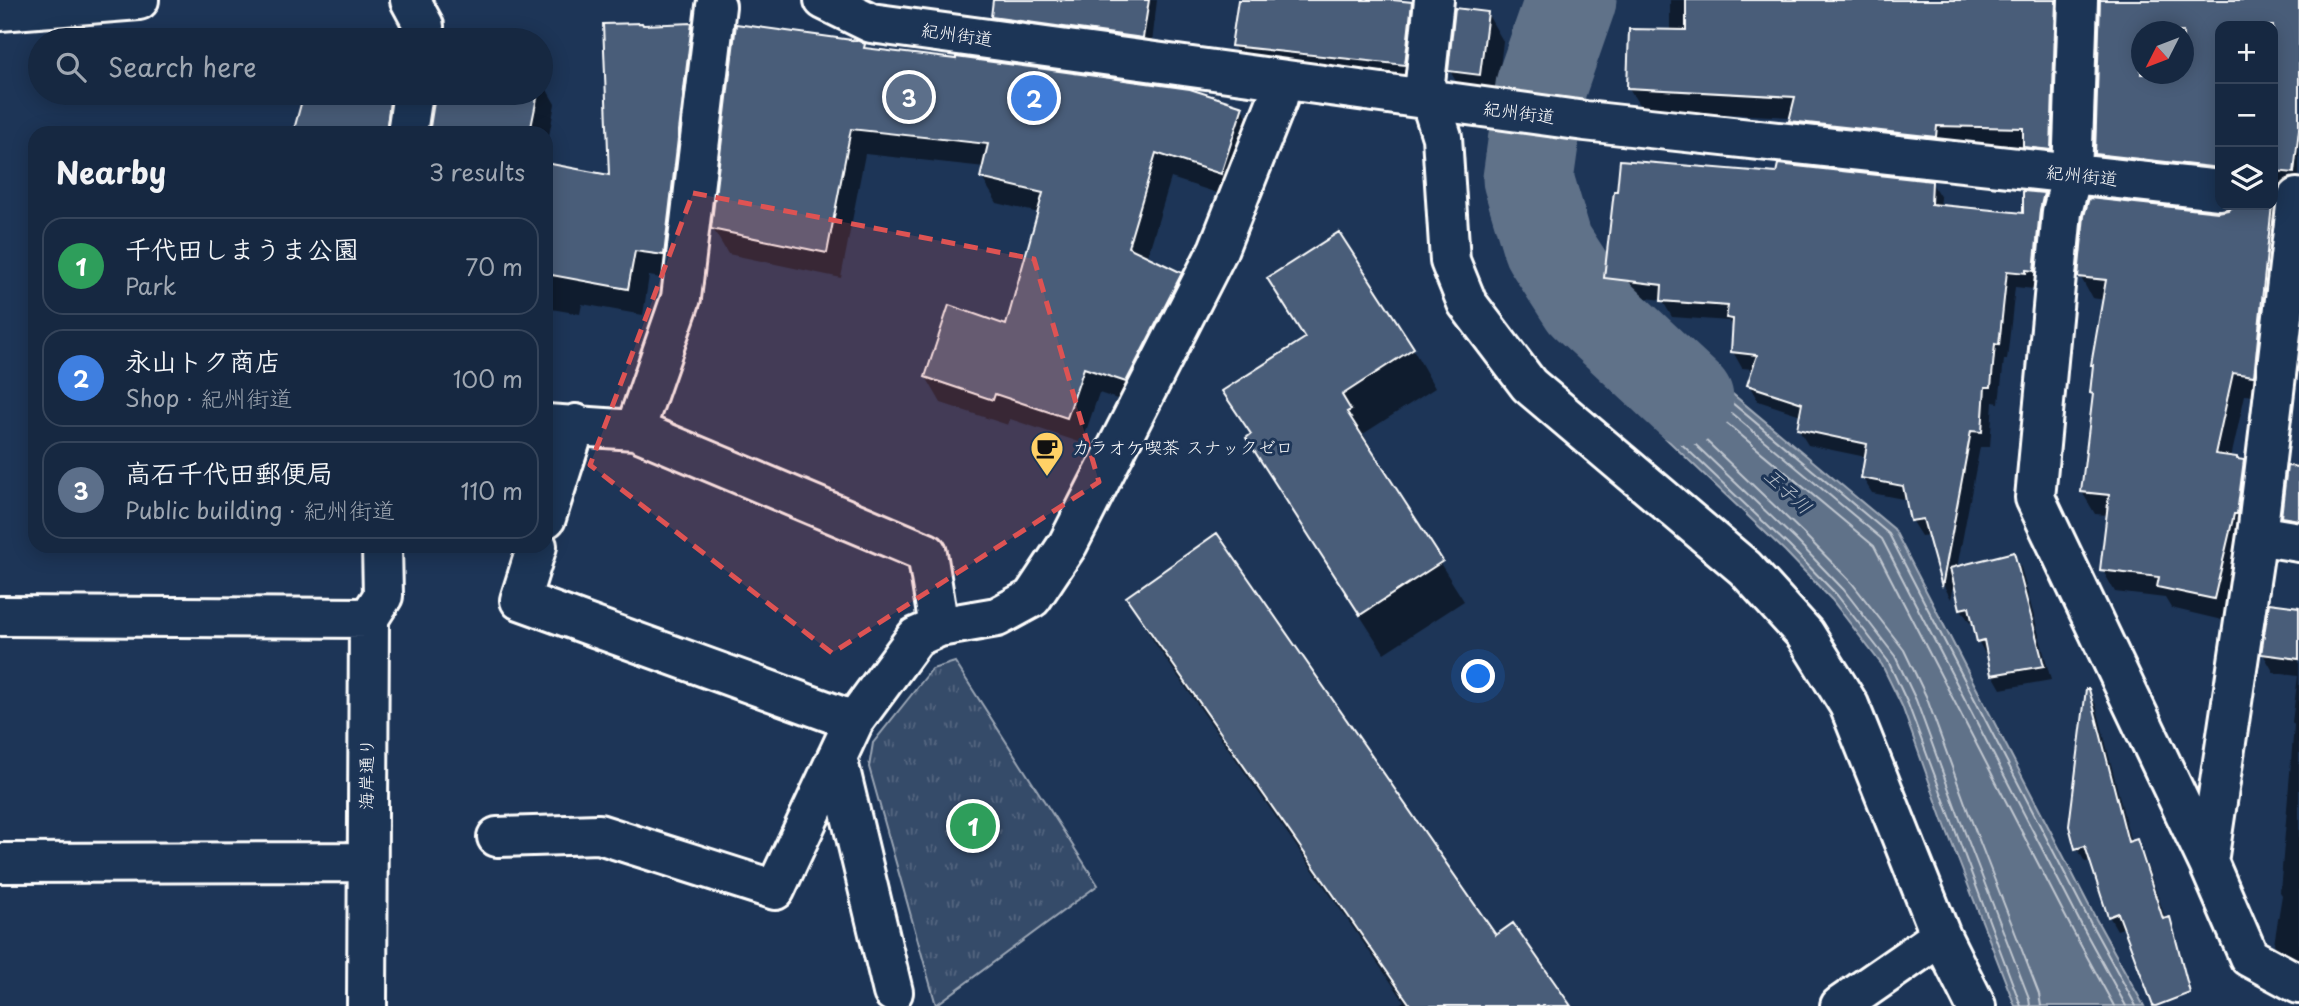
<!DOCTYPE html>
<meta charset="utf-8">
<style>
body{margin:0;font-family:"Playpen Sans","Klee One",sans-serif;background:#23344c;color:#f1f3f6}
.controls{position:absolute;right:21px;top:21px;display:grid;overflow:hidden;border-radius:14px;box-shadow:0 4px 18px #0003}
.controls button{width:63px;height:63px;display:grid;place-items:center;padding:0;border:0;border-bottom:2px solid #35445a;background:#162841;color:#f1f3f6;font:35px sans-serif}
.compass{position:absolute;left:2131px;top:21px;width:63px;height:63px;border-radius:50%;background:#162841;box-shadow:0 4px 18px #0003;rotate:228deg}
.you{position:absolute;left:1479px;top:677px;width:24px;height:24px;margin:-18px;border:5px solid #fff;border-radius:50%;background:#1a73e8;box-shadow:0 0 0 10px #1a73e833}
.badge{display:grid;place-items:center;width:46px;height:46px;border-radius:50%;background:#ffd166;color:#fff;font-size:23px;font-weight:700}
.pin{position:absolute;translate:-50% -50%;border:4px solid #fff;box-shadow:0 2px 7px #0006}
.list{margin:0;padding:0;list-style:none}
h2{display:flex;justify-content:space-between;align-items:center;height:91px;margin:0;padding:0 28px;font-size:30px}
h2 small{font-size:23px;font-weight:400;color:#9ea6b1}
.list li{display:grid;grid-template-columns:46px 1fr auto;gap:21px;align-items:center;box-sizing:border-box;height:98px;margin:0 14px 14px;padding:0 14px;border:2px solid #35445a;border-radius:21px}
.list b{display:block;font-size:26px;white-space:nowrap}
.list p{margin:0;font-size:23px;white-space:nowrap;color:#9ea6b1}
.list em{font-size:23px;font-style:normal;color:#9ea6b1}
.icon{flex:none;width:38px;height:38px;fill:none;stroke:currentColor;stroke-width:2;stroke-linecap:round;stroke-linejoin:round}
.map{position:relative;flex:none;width:2299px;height:1006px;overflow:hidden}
.search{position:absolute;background:#162841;box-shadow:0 4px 18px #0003;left:28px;top:28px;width:525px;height:77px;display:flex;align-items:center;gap:18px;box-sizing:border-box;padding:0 24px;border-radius:38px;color:#9ea6b1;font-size:26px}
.panel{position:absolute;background:#162841;box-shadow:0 4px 18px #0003;left:28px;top:126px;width:525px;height:427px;border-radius:21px}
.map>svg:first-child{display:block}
.park{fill:url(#park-tufts);stroke:#9aa5b4;stroke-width:2}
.water{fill:#617289;stroke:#a0aab8;stroke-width:2}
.shadow{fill:#0007;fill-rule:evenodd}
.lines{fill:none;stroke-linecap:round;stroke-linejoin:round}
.shore{stroke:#c0c7d0;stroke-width:2}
.river{stroke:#617289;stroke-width:91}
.building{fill:#4a5d79;stroke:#fff;stroke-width:2;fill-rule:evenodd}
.minor-casing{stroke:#fff;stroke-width:44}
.secondary-casing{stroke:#fff;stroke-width:44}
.minor{stroke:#1d3557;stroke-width:38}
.secondary{stroke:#1d3557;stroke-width:38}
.marked{fill:#de5353;fill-opacity:0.2;stroke:#de5353;stroke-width:5;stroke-dasharray:14 9;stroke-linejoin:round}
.labels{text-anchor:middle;stroke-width:6;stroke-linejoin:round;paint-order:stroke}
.street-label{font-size:18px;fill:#fff;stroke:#1d3557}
.poi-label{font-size:18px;fill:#fff;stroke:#1d3557;text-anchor:start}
.water-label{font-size:19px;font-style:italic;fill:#b8c0ca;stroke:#1d3557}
</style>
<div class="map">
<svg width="2299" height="1006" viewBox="0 0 2299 1006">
<defs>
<pattern id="park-tufts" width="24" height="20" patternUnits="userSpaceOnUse" patternTransform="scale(1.75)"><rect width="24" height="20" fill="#364b69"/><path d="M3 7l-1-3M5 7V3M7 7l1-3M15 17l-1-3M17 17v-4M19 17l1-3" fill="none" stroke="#546680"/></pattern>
</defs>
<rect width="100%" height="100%" fill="#1d3557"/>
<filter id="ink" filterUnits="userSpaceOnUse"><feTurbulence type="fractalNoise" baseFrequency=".0143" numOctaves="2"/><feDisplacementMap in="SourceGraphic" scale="14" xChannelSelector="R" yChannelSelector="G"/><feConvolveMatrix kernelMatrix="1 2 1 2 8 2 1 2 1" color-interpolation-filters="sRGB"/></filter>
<g filter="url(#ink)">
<path class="park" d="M 955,662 L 1098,885 L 936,1005 L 869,767 L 873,743 L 932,669 Z"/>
<path class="water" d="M 1601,284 L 1894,529 L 2096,919 L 2144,1006 L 2015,1006 L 1944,823 L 1902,706 L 1882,665 L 1832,600 L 1785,551 L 1586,363 Z"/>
<path class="shadow" d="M 995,0 L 1157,0 L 1151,52 L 1001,31 L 993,17 Z
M 1240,0 L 1378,0 L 1411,4 L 1425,28 L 1418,89 L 1247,70 L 1233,45 Z
M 1670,0 L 2093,0 L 2063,171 L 2038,168 L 2026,149 L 1803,143 L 1791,121 L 1791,117 L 1642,110 L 1629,88 L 1670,32 Z
M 2093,0 L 2299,0 L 2299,194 L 2266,397 L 2245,395 L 2231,458 L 2243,459 L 2256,481 L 2226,621 L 2171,608 L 2165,598 L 2115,592 L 2102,569 L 2108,515 L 2095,514 L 2082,492 L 2094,397 L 2092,393 L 2105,300 L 2092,298 L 2080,276 L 2218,214 L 2230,211 L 2238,205 L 2273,205 L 2273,26 L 2220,26 L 2220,188 L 2109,176 L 2096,154 L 2102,3 ZM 2142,32 L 2184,32 L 2184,74 L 2142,74 Z
M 1487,13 L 1503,41 L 1496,103 L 1466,99 L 1450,71 Z
M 691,25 L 706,51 L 679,281 L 649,276 L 643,315 L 582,304 L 580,314 L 546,308 L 546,165 L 611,178 Z
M 864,45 L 866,50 L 1242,108 L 1257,133 L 1236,199 L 1171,178 L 1147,258 L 1181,274 L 1196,300 L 1141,407 L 1099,393 L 1082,443 L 1010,419 L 1008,425 L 941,403 L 926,377 L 1007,327 L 1039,213 L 997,203 L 982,178 L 985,167 L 865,154 L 841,278 L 728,254 L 713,229 Z
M 541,79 L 555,104 L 546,152 L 546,133 L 431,133 L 436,98 L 500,96 L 501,93 L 541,93 Z
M 310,93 L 417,93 L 403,133 L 293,133 Z
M 1778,175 L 1931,182 L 1941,198 L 1940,207 L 2025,215 L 2043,195 L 2053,211 L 2043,286 L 2034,285 L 2034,289 L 2015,287 L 2007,360 L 2004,360 L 1999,403 L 1993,402 L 1990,447 L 1980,447 L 1957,568 L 2013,554 L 2021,568 L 2051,680 L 2001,689 L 1993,675 L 1989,654 L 1986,655 L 1978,641 L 1974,622 L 1970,623 L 1961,609 L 1955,581 L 1951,599 L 1944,586 L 1929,535 L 1921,536 L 1911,520 L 1908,500 L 1872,493 L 1862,477 L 1866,457 L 1808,445 L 1798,429 L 1801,415 L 1758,401 L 1749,385 L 1754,369 L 1742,368 L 1733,352 L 1734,329 L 1729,321 L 1672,317 L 1662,300 L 1615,294 L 1606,278 Z
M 1338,234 L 1413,349 L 1435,388 L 1363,434 L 1372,449 L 1369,451 L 1464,601 L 1384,653 L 1271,477 L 1248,438 L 1251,436 L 1225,391 L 1305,340 L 1269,279 Z
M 2289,465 L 2299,466 L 2299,537 L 2294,536 L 2283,516 Z
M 1128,597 L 1495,937 L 1569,1006 L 1396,1006 L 1404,1001 L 1154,642 Z
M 2299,608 L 2299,968 L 2285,964 L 2274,944 L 2282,895 L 2280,892 L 2294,725 L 2292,722 L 2298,676 L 2274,673 L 2263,654 Z
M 2088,690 L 2096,705 L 2131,843 L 2136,842 L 2144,856 L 2180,961 L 2126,927 L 2117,930 L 2109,916 L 2091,861 L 2085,862 L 2077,848 Z"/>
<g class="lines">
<path class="shore" d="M 2021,1006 L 1908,704 L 1888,661 L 1837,595 L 1789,546 L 1594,361 L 1606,300 L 1610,301 L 1889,534 L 2090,922 L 2136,1006
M 2030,1006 L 2029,998 L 1959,817 L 1916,700 L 1895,656 L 1844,590 L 1796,540 L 1604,358 L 1611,317 L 1616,317 L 1882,539 L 2082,926 L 2126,1006
M 2041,1006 L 2039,994 L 1969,814 L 1926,696 L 1904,650 L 1852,583 L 1803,533 L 1615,354 L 1618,336 L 1623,337 L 1874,546 L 2073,931 L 2114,1006"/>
<path class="river" d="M 1571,0 L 1541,86 L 1528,179 L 1548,246 L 1585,303 L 1688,399"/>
</g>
<path class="building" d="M 993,0 L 1149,0 L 1143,38 L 991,17 Z
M 1238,0 L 1393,0 L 1412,2 L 1405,65 L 1231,46 Z
M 1686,0 L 2056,0 L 2051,150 L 2023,147 L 2023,128 L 1937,126 L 1936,137 L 1789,121 L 1795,97 L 1627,88 L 1629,29 L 1686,30 Z
M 2100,0 L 2299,0 L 2299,129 L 2294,173 L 2275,171 L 2273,200 L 2273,26 L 2220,26 L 2220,168 L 2095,154 ZM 2141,32 L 2183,32 L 2183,74 L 2141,74 Z
M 1455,8 L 1488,12 L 1480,75 L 1448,71 Z
M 642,23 L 643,25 L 692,23 L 664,255 L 635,251 L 628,289 L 546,274 L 546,163 L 609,175 L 603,24 Z
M 736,24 L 859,41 L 865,44 L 864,48 L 956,59 L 956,57 L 1190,89 L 1243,106 L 1221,174 L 1156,153 L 1128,247 L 1182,273 L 1126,382 L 1084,368 L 1067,418 L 995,394 L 993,400 L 925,377 L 949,305 L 1006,325 L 1043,193 L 980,178 L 988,144 L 851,129 L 827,253 L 711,229 Z
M 304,93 L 391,93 L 386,133 L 293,133 Z
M 499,93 L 538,93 L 530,132 L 429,133 L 435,96 Z
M 1620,160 L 1776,173 L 1778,164 L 1932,181 L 1931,204 L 2023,213 L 2023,191 L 2044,193 L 2040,210 L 2034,271 L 2026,270 L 2026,273 L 2007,271 L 1999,345 L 1995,344 L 1991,387 L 1985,387 L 1982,432 L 1971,431 L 1942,587 L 1923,519 L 1910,521 L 1903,486 L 1861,478 L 1867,444 L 1797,429 L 1802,403 L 1747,385 L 1757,355 L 1731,352 L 1733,319 L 1726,318 L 1728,306 L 1661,301 L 1662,285 L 1604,278 L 1614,191 L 1617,191 Z
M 2089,198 L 2218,212 L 2228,210 L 2236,205 L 2272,205 L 2254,376 L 2233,373 L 2215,454 L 2237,457 L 2237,459 L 2244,460 L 2237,514 L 2234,514 L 2214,599 L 2157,587 L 2159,577 L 2100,570 L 2109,495 L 2081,492 L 2093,394 L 2090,393 L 2093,365 L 2091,365 L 2106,280 L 2078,277 L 2084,216 Z
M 1339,232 L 1414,348 L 1342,395 L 1351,410 L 1347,412 L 1443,561 L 1360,615 L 1246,438 L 1251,434 L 1222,391 L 1305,338 L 1267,278 Z
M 2287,466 L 2299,467 L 2299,520 L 2281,517 Z
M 1217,533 L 1496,935 L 1513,923 L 1571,1006 L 1411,1006 L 1126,597 Z
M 2014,552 L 2044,666 L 1991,675 L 1984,640 L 1977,642 L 1969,607 L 1960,609 L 1950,568 Z
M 2269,603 L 2299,607 L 2299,659 L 2261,654 Z
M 2086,689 L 2089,689 L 2128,842 L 2137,839 L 2163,919 L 2170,917 L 2190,993 L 2156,1006 L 2153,1006 L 2118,913 L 2108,917 L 2085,846 L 2075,849 L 2069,826 Z"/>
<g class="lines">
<defs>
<path id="minor" d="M 410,0 L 424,26 L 422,40
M 824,0 L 871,23 L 1585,121 L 2220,190
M 1434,0 L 1425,83 L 1442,137 L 1450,261 L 1467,303 L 1529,385 L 1745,568 L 1805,634 L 1849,705 L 1941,936 L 1976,1006
M 2078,0 L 2072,175 L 2062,212 L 2035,498 L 2208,862 L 2249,957 L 2299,984
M 407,133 L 413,93
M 546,424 L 635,430 L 927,553 L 939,627
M 635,430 L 681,298 L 716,6
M 546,518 L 576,424
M 2257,535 L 2299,542
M 537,546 L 520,600 L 854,721
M 0,616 L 369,618
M 837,757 L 893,992
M 497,837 L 599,834 L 775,890 L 854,721 L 916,637 L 939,627 L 997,617 L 1032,598 L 1068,544 L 1218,250 L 1278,98 L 1280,80
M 2208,862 L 2257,535 L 2297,198
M 0,863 L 367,862
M 367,1006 L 369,618 L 383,596 L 382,546
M 1840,1006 L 1941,936"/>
<path id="secondary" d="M 0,11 L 139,0"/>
</defs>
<use href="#minor" class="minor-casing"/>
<use href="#secondary" class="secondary-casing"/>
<use href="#minor" class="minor"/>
<use href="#secondary" class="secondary"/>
</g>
</g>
<path class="marked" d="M 693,193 L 1034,259 L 1099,482 L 832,653 L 590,465 Z"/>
<defs>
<symbol id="cafe-pin" viewBox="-11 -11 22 30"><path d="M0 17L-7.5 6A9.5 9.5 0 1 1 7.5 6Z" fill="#ffd166" stroke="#1d3557"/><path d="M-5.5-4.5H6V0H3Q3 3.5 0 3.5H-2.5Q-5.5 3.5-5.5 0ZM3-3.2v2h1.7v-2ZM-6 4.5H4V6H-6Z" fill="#111"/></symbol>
</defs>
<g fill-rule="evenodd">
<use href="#cafe-pin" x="1028" y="429" width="38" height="52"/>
</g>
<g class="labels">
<g class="street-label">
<text transform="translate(957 35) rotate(8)" y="6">紀州街道</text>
<text transform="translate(1519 113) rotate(7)" y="6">紀州街道</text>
<text transform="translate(2082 176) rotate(6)" y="6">紀州街道</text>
<text transform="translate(367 774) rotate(-90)" y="6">海岸通り</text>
</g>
<g class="poi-label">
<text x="1072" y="454">カラオケ喫茶 スナックゼロ</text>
</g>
<g class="water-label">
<text transform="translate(1788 491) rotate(43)" y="7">王子川</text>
</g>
</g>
</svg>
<div class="controls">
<button>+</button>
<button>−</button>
<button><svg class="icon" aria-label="layers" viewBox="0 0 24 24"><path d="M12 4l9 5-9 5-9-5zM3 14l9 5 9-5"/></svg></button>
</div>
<svg class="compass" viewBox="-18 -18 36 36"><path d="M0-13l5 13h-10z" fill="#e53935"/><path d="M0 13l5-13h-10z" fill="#9ea6b1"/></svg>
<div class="you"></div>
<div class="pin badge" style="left:973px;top:826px;background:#2e9e5b">1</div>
<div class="pin badge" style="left:1034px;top:98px;background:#3f7fe0">2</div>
<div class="pin badge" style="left:909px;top:97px;background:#5c6f8a">3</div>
<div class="search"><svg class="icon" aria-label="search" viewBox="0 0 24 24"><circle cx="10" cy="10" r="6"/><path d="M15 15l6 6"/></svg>Search here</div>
<section class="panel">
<h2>Nearby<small>3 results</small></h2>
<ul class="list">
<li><span class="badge" style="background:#2e9e5b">1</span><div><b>千代田しまうま公園</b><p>Park</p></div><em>70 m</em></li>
<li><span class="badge" style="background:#3f7fe0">2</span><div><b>永山トク商店</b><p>Shop · 紀州街道</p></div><em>100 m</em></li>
<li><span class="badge" style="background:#5c6f8a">3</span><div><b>高石千代田郵便局</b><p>Public building · 紀州街道</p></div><em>110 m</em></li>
</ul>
</section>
</div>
